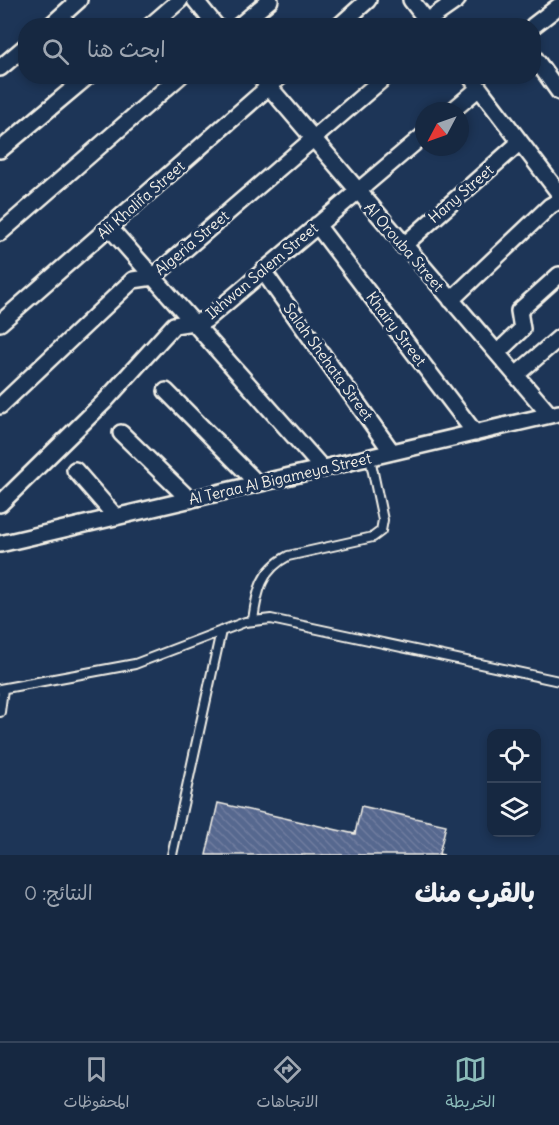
<!DOCTYPE html>
<html lang="ar">
<meta charset="utf-8">
<style>
body{margin:0;font-family:Delius,"Playpen Sans Arabic",sans-serif;background:#1f3048;color:#f1f3f6;direction:rtl}
.controls{position:absolute;right:18px;bottom:18px;display:grid;overflow:hidden;border-radius:12px;box-shadow:0 3px 9px #0003}
.controls button{width:54px;height:54px;display:grid;place-items:center;padding:0;border:0;border-bottom:2px solid #35445a;background:#162841;color:#f1f3f6;font:30px sans-serif}
.compass{position:absolute;left:415px;top:102px;width:54px;height:54px;border-radius:50%;background:#162841;box-shadow:0 3px 9px #0003;rotate:229deg}
.list{margin:0;padding:0;list-style:none}
h2{display:flex;justify-content:space-between;align-items:center;height:78px;margin:0;padding:0 24px;font-size:26px}
h2 small{font-size:20px;font-weight:400;color:#9ea6b1}
.icon{flex:none;width:33px;height:33px;fill:none;stroke:currentColor;stroke-width:2;stroke-linecap:round;stroke-linejoin:round}
.map{position:relative;flex:none;width:559px;height:855px;overflow:hidden;direction:ltr}
.search{position:absolute;background:#162841;box-shadow:0 3px 9px #0003;left:18px;right:18px;top:18px;height:66px;display:flex;align-items:center;gap:15px;box-sizing:border-box;padding:0 21px;border-radius:24px;color:#9ea6b1;font-size:22px}
.sheet{height:186px;background:#162841}
nav{display:flex;justify-content:space-around;align-items:center;box-sizing:border-box;height:84px;border-top:2px solid #35445a;background:#162841;font-size:16px;color:#9ea6b1}
nav a{display:grid;justify-items:center;gap:3px}
nav .on{color:#8bbbb9}
.map>svg:first-child{display:block}
.building{fill:url(#building-back-hatch);stroke:#f4f1e8;stroke-width:1.5}
.lines{fill:none;stroke-linecap:round;stroke-linejoin:round}
.lane-casing{stroke:#f4f1e8;stroke-width:12}
.street-casing{stroke:#f4f1e8;stroke-width:20}
.lane{stroke:#1d3557;stroke-width:8}
.street{stroke:#1d3557;stroke-width:15}
.labels{text-anchor:middle;stroke-width:6;stroke-linejoin:round;paint-order:stroke}
.street-label{font-size:15px;fill:#f4f1e8;stroke:#1d3557}
</style>
<div class="map">
<svg width="559" height="855" viewBox="0 0 559 855">
<defs>
<pattern id="building-back-hatch" width="6" height="6" patternUnits="userSpaceOnUse" patternTransform="scale(1.5)"><rect width="6" height="6" fill="#57678f"/><path d="M-1 5l2 2M0 0l6 6M5-1l2 2" fill="none" stroke="#707d9f"/></pattern>
</defs>
<rect width="100%" height="100%" fill="#1d3557"/>
<filter id="ink" filterUnits="userSpaceOnUse"><feTurbulence type="fractalNoise" baseFrequency=".0167" numOctaves="2"/><feDisplacementMap in="SourceGraphic" scale="12" xChannelSelector="R" yChannelSelector="G"/><feConvolveMatrix kernelMatrix="1 2 1 2 8 2 1 2 1" color-interpolation-filters="sRGB"/></filter>
<g filter="url(#ink)">
<path class="building" d="M 218,803 L 355,834 L 361,806 L 446,825 L 439,854 L 444,855 L 206,855 Z"/>
<g class="lines">
<defs>
<path id="lane" d="M 253,620 C 257,591 261,570 288,556 L 373,537 L 381,531 L 383,520 L 370,458
M 0,689 L 135,664 L 245,622 L 271,619 L 559,681
M 0,712 L 3,689
M 172,855 L 221,631"/>
<path id="street" d="M 195,0 L 216,26
M 411,0 L 431,26
M 427,21 L 457,0
M 50,26 L 79,0
M 150,26 L 180,0
M 239,26 L 270,0
M 339,26 L 368,0
M 533,26 L 559,6
M 534,57 L 559,92
M 0,68 L 26,46
M 260,76 L 550,415
M 470,76 L 559,193
M 452,111 L 479,88
M 0,150 L 88,76
M 317,225 L 475,433
M 109,227 L 323,469
M 0,233 L 180,76
M 403,246 L 520,142
M 263,271 L 392,452
M 451,300 L 550,206 L 559,201
M 0,323 L 281,76
M 497,353 L 522,329 L 519,311 L 559,275
M 516,375 L 559,338
M 166,391 L 258,484
M 0,406 L 133,280 L 153,277 L 386,76
M 121,433 L 190,500
M 75,470 L 116,517
M 0,504 L 105,401 L 174,325 L 206,320 L 424,135
M 0,544 L 559,413"/>
</defs>
<use href="#lane" class="lane-casing"/>
<use href="#street" class="street-casing"/>
<use href="#lane" class="lane"/>
<use href="#street" class="street"/>
</g>
</g>
<g class="labels">
<g class="street-label">
<text transform="translate(461 194) rotate(-41)" y="5">Hany Street</text>
<text transform="translate(141 200) rotate(-41)" y="5">Ali Khalifa Street</text>
<text transform="translate(192 243) rotate(-40)" y="5">Algeria Street</text>
<text transform="translate(404 247) rotate(49)" y="5">Al Orouba Street</text>
<text transform="translate(262 271) rotate(-40)" y="5">Ikhwan Salem Street</text>
<text transform="translate(396 329) rotate(53)" y="5">Khairy Street</text>
<text transform="translate(328 362) rotate(54)" y="5">Salah Shehata Street</text>
<text transform="translate(280 479) rotate(-13)" y="5">Al Teraa Al Bigameya Street</text>
</g>
</g>
</svg>
<div class="controls">
<button><svg class="icon" aria-label="locate" viewBox="0 0 24 24"><circle cx="12" cy="12" r="6"/><path d="M12 2v4M12 18v4M2 12h4M18 12h4"/></svg></button>
<button><svg class="icon" aria-label="layers" viewBox="0 0 24 24"><path d="M12 4l9 5-9 5-9-5zM3 14l9 5 9-5"/></svg></button>
</div>
<svg class="compass" viewBox="-18 -18 36 36"><path d="M0-13l5 13h-10z" fill="#e53935"/><path d="M0 13l5-13h-10z" fill="#9ea6b1"/></svg>
<div class="search"><svg class="icon" aria-label="search" viewBox="0 0 24 24"><circle cx="10" cy="10" r="6"/><path d="M15 15l6 6"/></svg>ابحث هنا</div>
</div>
<section class="sheet">
<h2>بالقرب منك<small>النتائج: 0</small></h2>
<ul class="list">
</ul>
</section>
<nav>
<a class="on"><svg class="icon" aria-label="map" viewBox="0 0 24 24"><path d="M3 6l6-2 6 2 6-2v14l-6 2-6-2-6 2zM9 4v14M15 6v14"/></svg>الخريطة</a>
<a><svg class="icon" aria-label="directions" viewBox="0 0 24 24"><path d="M12 3l9 9-9 9-9-9zM9 14v-3h6M13 9l2 2-2 2"/></svg>الاتجاهات</a>
<a><svg class="icon" aria-label="saved" viewBox="0 0 24 24"><path d="M7 4h10v16l-5-4-5 4z"/></svg>المحفوظات</a>
</nav>
